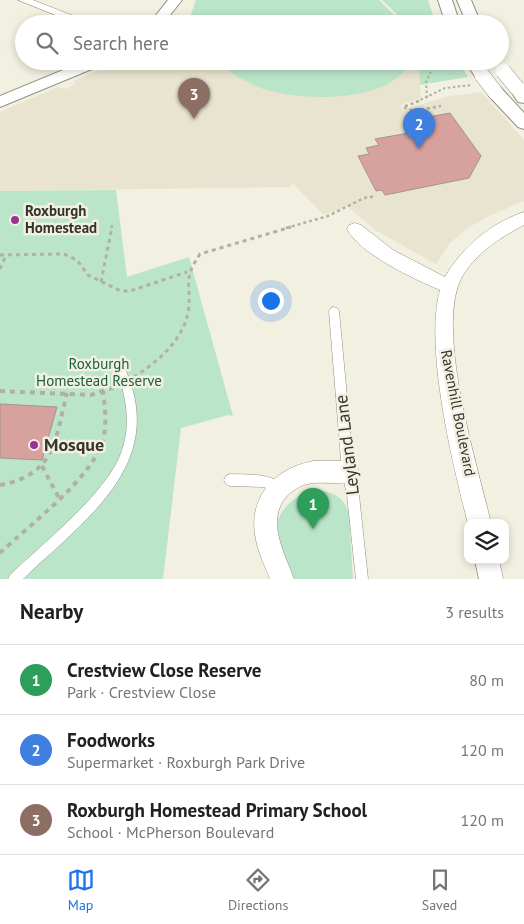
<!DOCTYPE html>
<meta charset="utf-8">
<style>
body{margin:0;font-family:"PT Sans",sans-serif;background:#f6f6f6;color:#202124}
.controls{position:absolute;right:15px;bottom:15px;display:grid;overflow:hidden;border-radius:10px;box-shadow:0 2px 8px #0003}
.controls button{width:45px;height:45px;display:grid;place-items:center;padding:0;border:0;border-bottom:1px solid #e0e0e0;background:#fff;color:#202124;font:25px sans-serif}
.you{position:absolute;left:270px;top:300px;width:18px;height:18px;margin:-12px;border:4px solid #fff;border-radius:50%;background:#1a73e8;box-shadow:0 0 0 8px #1a73e833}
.badge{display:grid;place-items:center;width:32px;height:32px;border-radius:50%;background:#1a73e8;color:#fff;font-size:16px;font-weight:700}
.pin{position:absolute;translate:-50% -41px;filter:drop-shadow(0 1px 2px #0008)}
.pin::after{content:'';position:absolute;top:26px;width:18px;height:15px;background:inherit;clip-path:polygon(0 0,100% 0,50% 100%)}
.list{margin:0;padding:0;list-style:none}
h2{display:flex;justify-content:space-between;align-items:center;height:65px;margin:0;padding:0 20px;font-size:21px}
h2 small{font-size:16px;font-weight:400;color:#757577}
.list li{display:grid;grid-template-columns:32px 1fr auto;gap:15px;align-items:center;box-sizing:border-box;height:70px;padding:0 20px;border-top:1px solid #e0e0e0}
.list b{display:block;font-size:19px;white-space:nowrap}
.list p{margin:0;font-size:16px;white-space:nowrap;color:#757577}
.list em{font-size:16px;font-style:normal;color:#757577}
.icon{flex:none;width:28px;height:28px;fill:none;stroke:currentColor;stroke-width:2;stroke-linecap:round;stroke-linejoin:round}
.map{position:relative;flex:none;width:524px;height:579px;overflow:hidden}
.search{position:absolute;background:#fff;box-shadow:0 2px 8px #0003;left:15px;right:15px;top:15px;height:55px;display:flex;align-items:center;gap:12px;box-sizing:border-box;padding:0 18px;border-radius:28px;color:#757577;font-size:19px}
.sheet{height:275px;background:#fff}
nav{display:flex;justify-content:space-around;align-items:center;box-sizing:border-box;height:70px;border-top:1px solid #e0e0e0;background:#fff;font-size:14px;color:#757577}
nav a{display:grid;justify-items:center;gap:2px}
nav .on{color:#1a73e8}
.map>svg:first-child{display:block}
.built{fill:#e8e4cf}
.green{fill:#bbe5c8}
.building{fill:#d7a19e;stroke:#a39392}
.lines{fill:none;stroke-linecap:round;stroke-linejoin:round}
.service-casing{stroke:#929083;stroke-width:1}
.minor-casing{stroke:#929083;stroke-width:1}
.tertiary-casing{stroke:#929083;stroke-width:2}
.path-far3{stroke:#b1b0a4;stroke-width:2;stroke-dasharray:2.5 2.5;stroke-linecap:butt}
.path-far2{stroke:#b1b0a4;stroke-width:2.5;stroke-dasharray:3 3;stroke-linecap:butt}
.path-far1{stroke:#b1b0a4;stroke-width:3;stroke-dasharray:4 4;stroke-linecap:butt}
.path{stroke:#b1b0a4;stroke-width:4;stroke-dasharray:5 5;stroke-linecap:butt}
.service{fill:#fff;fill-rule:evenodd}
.minor{fill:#fff;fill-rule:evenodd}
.tertiary{fill:#fff;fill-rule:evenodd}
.tertiary-bridge-casing{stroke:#929083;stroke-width:16;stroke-linecap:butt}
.tertiary-bridge{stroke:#fff;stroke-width:15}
.poi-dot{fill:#9a3295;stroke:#f2f0e1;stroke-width:2}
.labels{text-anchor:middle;stroke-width:5;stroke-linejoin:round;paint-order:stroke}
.poi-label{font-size:15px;font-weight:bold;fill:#35342e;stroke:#f2f0e1;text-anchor:start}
.park-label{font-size:15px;fill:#1a613b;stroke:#f2f0e1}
.street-label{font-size:15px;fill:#35342e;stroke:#f2f0e1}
.near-poi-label{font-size:18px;font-weight:bold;fill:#35342e;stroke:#f2f0e1;text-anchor:start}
.near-street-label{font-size:18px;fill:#35342e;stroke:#f2f0e1}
</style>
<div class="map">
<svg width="524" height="579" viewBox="0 0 524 579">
<rect width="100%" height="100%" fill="#f2f0e1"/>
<path class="built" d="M 118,61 L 418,61 L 421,98 L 400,105 L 401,107 L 403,110 L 445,97 L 481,92 L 524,140 L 524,201 L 487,217 L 466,229 L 449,244 L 436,264 L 375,230 L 347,206 L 324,215 L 292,183 L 291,187 L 0,191 L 0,112 L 58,87 L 67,89 L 75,84 L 74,81 L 97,71 L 105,70 L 106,67 Z"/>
<path class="green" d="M 196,0 L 379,0 L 403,24 L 194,24 L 191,14 Z
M 382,0 L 428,0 L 436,24 L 407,24 Z
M 220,61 L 411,61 C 391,105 296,102 258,87 C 243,81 230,73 220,61 Z
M 418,61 L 458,61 L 468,77 L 420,85 Z
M 116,190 L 127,277 L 189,257 L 233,416 L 228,415 L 181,428 L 163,579 L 0,579 L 0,191 Z
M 311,490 C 331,491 343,494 349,514 L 353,579 L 291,579 C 286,566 278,551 276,538 C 273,514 291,498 311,490 Z"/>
<path class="building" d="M 450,113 L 481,156 L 469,178 L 385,195 L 382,190 L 376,191 L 358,156 L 369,154 L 366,148 L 379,145 L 375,139 L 426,130 L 418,119 Z
M 0,404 L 57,407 L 42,460 L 0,458 Z"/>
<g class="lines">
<defs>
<path id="service" d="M 334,307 L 337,308 L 339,311 L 354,472 L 359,495 L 368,579 L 356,579 L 347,495 L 342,472 L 329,311 L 331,308 Z
M 123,369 L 126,371 C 167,466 83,521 23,579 L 8,579 L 10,575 C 41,545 107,493 121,453 C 131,427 127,400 118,374 L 120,371 Z
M 230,474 C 245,475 276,472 283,488 L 281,492 L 277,494 L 264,487 L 230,486 L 226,484 L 224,480 L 226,476 Z"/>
<path id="minor" d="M 18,0 L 33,0 L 94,24 L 78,24 Z
M 524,212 L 524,225 C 499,238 468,258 458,286 C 439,342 477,464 491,523 L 468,524 C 453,465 424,348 440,290 C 414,279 360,254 347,229 L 349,225 L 355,223 L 361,225 L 393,250 L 445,277 C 462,247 491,223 524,212 Z
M 314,461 L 348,461 L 356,464 L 359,472 L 356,480 C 343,485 328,482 314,483 C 303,484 295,488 287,496 C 265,520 285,554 294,579 L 270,579 C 264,564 257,550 255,534 C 249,495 277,467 314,461 Z
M 475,560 L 499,560 L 503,579 L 479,579 Z"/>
<path id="tertiary" d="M 168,0 L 182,0 L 163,24 L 149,24 Z
M 438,0 L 452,0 L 460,24 L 446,24 Z
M 457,0 L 471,0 L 481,24 L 467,24 Z
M 85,61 L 106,61 L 104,64 L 0,107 L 0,96 Z
M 465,61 L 480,61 L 490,75 L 482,80 L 476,78 Z
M 517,83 L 524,86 L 524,103 L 518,102 L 509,88 L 511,84 Z
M 495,87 L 501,88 L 524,113 L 524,129 L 518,127 L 489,96 L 487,92 L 489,88 Z"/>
</defs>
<use href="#service" class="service-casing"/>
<use href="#minor" class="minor-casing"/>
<use href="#tertiary" class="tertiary-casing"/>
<path class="path-far3" d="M 427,98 L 426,82 L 436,61
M 416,102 L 445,88 L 472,85"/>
<path class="path-far2" d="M 419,101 L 403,107 L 414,111 L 441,106
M 111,228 L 114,223
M 286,228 L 328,216 L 364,198 L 376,196"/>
<path class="path-far1" d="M 0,255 L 64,254 L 77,260 L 88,275 L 121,291 L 130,291 L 187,272
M 0,269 L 6,255
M 101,282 L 112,227
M 134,377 C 159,361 187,337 189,305 C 190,280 184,278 200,254 L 291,227"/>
<path class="path" d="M 0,391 L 91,395 L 115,387
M 42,466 L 59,498
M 0,485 C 55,475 55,440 67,393
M 0,553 C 29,525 92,479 103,440 C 107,424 105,408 103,391"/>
<use href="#service" class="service"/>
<use href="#minor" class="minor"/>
<use href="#tertiary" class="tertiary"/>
<defs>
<path id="tertiary-bridge" d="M 503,71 L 517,88
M 482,75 L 495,92"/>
</defs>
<use href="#tertiary-bridge" class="tertiary-bridge-casing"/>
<use href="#tertiary-bridge" class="tertiary-bridge"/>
</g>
<g class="poi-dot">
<circle cx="15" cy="220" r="5"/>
<circle cx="34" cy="445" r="5"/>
</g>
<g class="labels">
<g class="poi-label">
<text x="25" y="216">Roxburgh<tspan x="25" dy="17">Homestead</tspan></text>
</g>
<g class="park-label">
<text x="99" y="369">Roxburgh<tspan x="99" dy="17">Homestead Reserve</tspan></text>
</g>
<g class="street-label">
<text transform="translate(458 413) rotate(79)" y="5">Ravenhill Boulevard</text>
</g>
<g class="near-poi-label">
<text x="44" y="451">Mosque</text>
</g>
<g class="near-street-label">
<text transform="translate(347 445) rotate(-97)" y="6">Leyland Lane</text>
</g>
</g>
</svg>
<div class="controls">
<button><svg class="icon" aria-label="layers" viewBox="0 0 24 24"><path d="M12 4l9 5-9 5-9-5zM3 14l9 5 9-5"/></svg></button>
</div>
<div class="you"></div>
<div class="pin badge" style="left:313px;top:529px;background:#2e9e5b">1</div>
<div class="pin badge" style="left:419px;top:149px;background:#3f7fe0">2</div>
<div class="pin badge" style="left:194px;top:119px;background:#8d6e63">3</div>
<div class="search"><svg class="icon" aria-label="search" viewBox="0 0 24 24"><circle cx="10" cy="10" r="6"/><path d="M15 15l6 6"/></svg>Search here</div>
</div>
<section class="sheet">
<h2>Nearby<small>3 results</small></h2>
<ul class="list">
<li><span class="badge" style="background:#2e9e5b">1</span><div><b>Crestview Close Reserve</b><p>Park · Crestview Close</p></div><em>80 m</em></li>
<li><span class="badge" style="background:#3f7fe0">2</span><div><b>Foodworks</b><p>Supermarket · Roxburgh Park Drive</p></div><em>120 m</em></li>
<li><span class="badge" style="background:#8d6e63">3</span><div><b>Roxburgh Homestead Primary School</b><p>School · McPherson Boulevard</p></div><em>120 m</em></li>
</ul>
</section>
<nav>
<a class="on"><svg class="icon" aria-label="map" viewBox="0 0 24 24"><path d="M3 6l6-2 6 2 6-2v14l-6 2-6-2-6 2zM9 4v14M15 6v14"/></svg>Map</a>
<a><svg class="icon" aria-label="directions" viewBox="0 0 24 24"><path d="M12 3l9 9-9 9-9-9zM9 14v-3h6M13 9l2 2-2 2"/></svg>Directions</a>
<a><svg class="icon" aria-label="saved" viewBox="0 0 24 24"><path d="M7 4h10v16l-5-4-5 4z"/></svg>Saved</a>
</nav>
